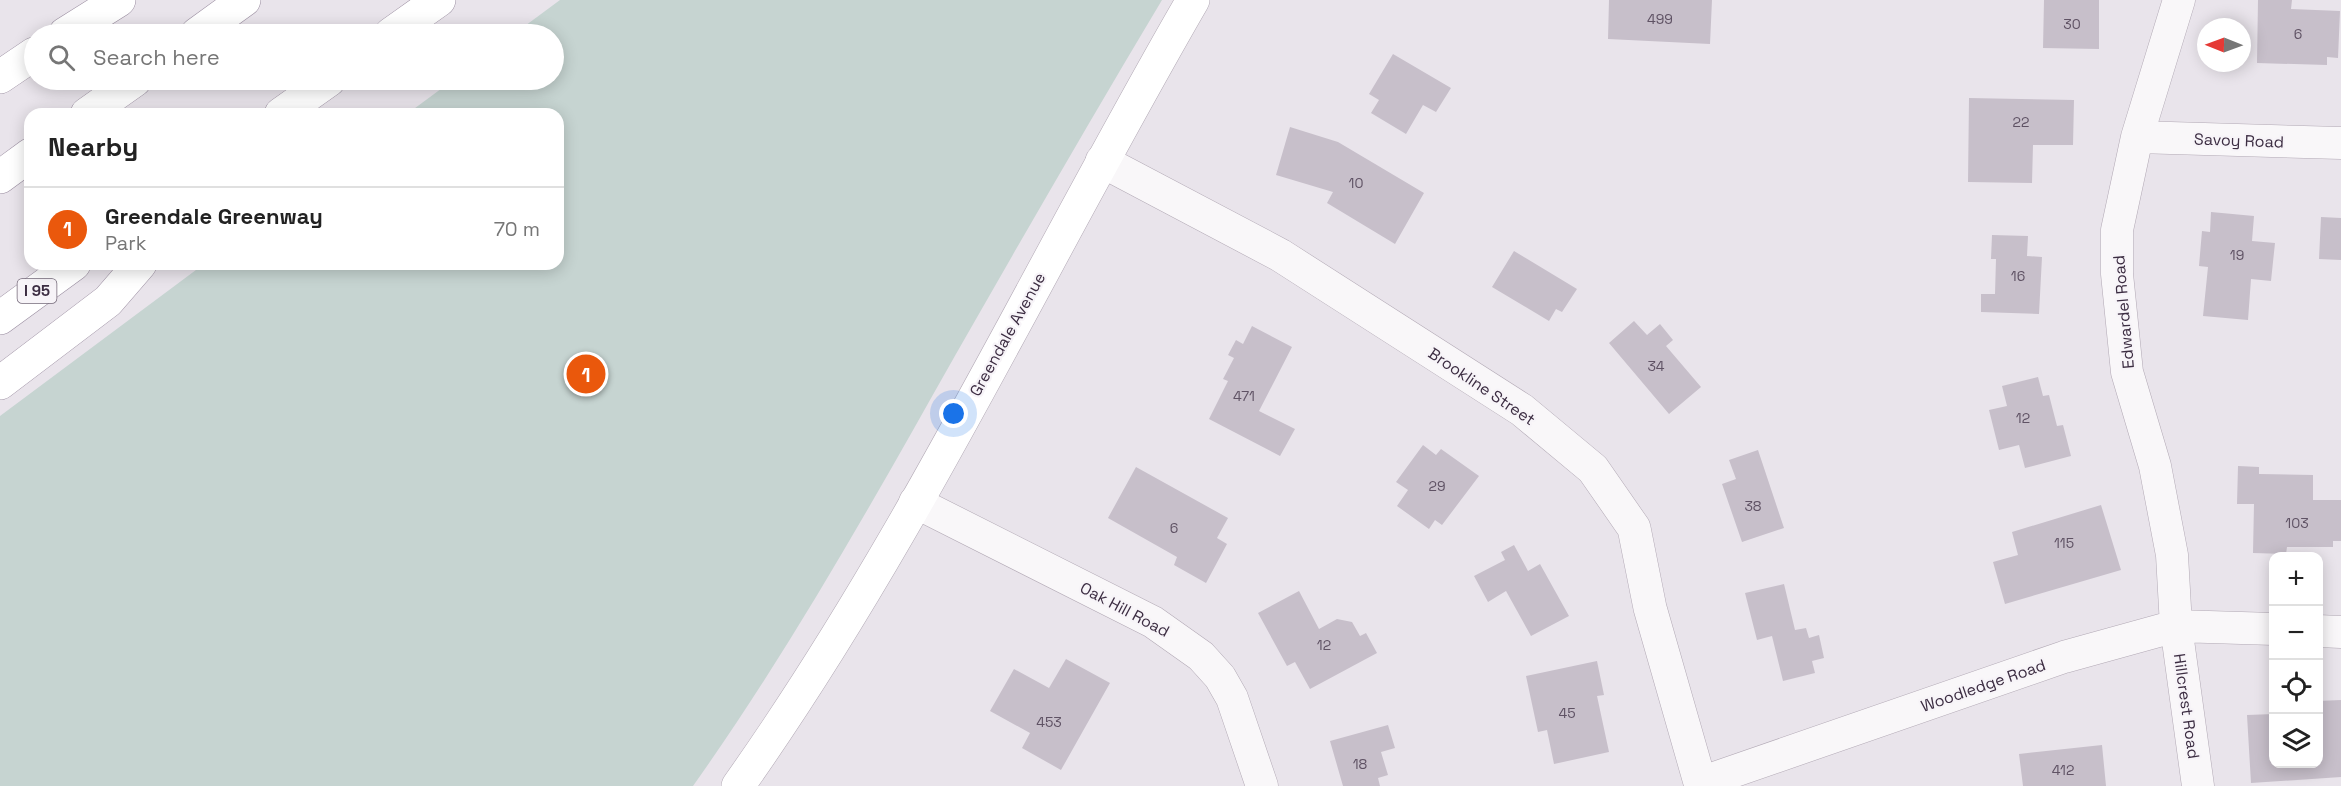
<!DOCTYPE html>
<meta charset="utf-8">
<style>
body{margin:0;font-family:"Space Grotesk",sans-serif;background:#f6f6f6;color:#222}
.controls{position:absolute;right:18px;bottom:18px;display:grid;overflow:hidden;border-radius:12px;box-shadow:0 3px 15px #0003}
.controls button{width:54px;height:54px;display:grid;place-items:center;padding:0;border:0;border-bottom:2px solid #e0e0e0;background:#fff;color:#222;font:30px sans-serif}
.compass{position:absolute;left:2197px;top:18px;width:54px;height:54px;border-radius:50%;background:#fff;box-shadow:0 3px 15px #0003;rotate:271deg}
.you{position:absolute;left:954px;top:414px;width:21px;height:21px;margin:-15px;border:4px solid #fff;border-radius:50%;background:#1a73e8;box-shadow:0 0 0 9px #1a73e833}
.badge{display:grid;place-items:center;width:39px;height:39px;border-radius:50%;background:#ea580c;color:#fff;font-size:20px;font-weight:700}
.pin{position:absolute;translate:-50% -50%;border:3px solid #fff;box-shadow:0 2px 6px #0006}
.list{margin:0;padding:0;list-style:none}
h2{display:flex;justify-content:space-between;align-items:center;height:78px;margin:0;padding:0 24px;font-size:26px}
h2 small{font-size:20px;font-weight:400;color:#767676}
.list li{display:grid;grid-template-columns:39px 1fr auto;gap:18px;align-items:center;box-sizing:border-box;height:84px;padding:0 24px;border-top:2px solid #e0e0e0}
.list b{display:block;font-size:22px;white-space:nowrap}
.list p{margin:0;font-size:20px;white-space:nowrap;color:#767676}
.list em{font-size:20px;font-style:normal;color:#767676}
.icon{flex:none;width:33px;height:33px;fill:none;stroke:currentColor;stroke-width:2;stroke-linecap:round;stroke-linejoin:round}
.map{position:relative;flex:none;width:2341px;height:786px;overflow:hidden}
.search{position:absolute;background:#fff;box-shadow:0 3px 15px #0003;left:24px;top:24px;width:540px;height:66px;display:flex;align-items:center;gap:15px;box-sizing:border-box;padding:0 21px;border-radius:33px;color:#767676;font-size:22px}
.panel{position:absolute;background:#fff;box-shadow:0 3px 15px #0003;left:24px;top:108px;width:540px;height:162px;border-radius:18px}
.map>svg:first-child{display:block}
.green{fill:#c6d4d1}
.building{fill:#c7bfca}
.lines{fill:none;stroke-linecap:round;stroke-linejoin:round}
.minor-casing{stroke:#b2a9b5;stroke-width:33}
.tertiary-casing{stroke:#b2a9b5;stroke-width:34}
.secondary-casing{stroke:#b2a9b5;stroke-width:34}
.motorway-casing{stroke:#9a8da0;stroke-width:34}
.minor{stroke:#f9f7f9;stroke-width:32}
.tertiary{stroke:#f9f7f9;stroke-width:33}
.secondary{stroke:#fff;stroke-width:33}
.motorway{stroke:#fff;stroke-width:33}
.labels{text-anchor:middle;stroke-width:4.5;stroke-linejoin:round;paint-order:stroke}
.number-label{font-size:14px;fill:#5f5264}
.shield{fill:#f7f4f8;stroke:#746979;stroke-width:1.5}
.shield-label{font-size:15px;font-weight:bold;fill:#3c2d42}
.street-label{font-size:16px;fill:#3c2d42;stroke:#f7f4f8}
</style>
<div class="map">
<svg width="2341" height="786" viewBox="0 0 2341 786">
<rect width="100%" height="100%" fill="#e9e4eb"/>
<path class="green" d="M 560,0 L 1162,0 C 1092,117 1024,235 956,354 C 873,501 791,648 693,786 L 0,786 L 0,416 L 204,264 L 558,264 L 558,114 L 407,114 L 453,80 L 554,80 L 554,34 L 514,34 Z"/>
<path class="building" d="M 1609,0 L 1712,0 L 1710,44 L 1608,39 Z
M 2044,0 L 2099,0 L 2099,49 L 2043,48 Z
M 2258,0 L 2292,0 L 2291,9 L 2340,11 L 2338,58 L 2327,57 L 2327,65 L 2257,63 Z
M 1393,54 L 1451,88 L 1436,112 L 1423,105 L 1406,134 L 1371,113 L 1379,100 L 1369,94 Z
M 1969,98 L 2074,100 L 2073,145 L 2033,145 L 2032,183 L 1968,182 Z
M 1290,127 L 1338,142 L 1424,193 L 1395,244 L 1327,203 L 1333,192 L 1276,175 Z
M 2211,212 L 2254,216 L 2252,241 L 2275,243 L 2271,281 L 2251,279 L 2248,320 L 2203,316 L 2208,267 L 2199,266 L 2202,231 L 2210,232 Z
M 2321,217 L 2341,218 L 2341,260 L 2319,259 Z
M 1992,235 L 2028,236 L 2027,256 L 2042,257 L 2039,314 L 1981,312 L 1981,294 L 1995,294 L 1996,259 L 1991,259 Z
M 1514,251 L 1577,289 L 1562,312 L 1556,309 L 1549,321 L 1492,287 Z
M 1634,321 L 1647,335 L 1660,324 L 1673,340 L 1666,346 L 1701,387 L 1669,414 L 1609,343 Z
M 1252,326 L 1292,347 L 1259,411 L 1295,429 L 1280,456 L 1209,419 L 1228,381 L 1223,379 L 1234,358 L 1228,355 L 1236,340 L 1243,344 Z
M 2038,377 L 2043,396 L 2049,395 L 2057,426 L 2063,425 L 2071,456 L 2025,468 L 2019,445 L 1999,450 L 1989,410 L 2007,406 L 2002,386 Z
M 1423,445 L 1436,455 L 1441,449 L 1479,476 L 1442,525 L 1435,520 L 1429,529 L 1397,506 L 1408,490 L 1396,482 Z
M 1758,450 L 1784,528 L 1742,542 L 1722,484 L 1736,479 L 1729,460 Z
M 2238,466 L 2259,467 L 2259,474 L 2313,475 L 2313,500 L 2341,500 L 2341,541 L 2333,541 L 2333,547 L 2287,547 L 2286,554 L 2253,553 L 2254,504 L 2237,504 Z
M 1136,467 L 1228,518 L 1217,538 L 1227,544 L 1206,583 L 1174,565 L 1177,557 L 1108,518 Z
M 2101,505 L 2121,570 L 2005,604 L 1993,562 L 2018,555 L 2012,532 Z
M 1514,545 L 1528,571 L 1540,564 L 1569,616 L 1531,636 L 1506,591 L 1488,602 L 1474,576 L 1505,560 L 1501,552 Z
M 1784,584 L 1795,630 L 1806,628 L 1809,638 L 1819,635 L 1824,658 L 1812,661 L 1815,673 L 1783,681 L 1772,636 L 1757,640 L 1745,593 Z
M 1299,591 L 1319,629 L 1337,619 L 1352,622 L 1360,636 L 1366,633 L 1377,653 L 1310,689 L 1295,662 L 1287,666 L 1258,613 Z
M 1066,659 L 1110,683 L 1061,770 L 1022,748 L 1030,733 L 990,711 L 1014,669 L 1049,688 Z
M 1597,661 L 1604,695 L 1597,696 L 1609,752 L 1554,764 L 1547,730 L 1538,732 L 1526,676 Z
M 2341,700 L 2341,777 L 2251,783 L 2247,715 L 2274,714 L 2274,764 L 2318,764 L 2318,701 Z
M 1388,725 L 1395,748 L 1381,752 L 1388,775 L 1378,778 L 1380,786 L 1343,786 L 1330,741 Z
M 2102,745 L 2106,786 L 2023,786 L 2019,754 Z"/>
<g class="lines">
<defs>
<path id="minor" d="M 2179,0 L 2137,137 L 2117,230 L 2117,274 L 2127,372 L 2155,466 L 2172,555 L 2176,626 L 2198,786
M 2137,137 L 2341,143
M 915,502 L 1153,622 L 1201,656 L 1220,677 L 1232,698 L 1262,786
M 2318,631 L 2341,632
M 1700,783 L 2064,657 L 2176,626 L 2274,629"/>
<path id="tertiary" d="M 1102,161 L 1280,255 L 1522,410 L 1593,469 L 1634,528 L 1650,608 L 1701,786"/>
<path id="secondary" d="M 738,786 C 913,539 1041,262 1193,0"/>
<path id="motorway" d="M 65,34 L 119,0
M 197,34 L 244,0
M 391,34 L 439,0
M 0,77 L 34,54
M 87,114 L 135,80
M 281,114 L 329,80
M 0,177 L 30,155
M 0,318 L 74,264
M 0,383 L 108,301 L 140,264"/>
</defs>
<use href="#minor" class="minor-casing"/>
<use href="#tertiary" class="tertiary-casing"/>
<use href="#secondary" class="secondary-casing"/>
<use href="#motorway" class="motorway-casing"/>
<use href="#minor" class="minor"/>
<use href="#tertiary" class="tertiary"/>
<use href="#secondary" class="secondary"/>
<use href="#motorway" class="motorway"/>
</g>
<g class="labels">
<g class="number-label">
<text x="1660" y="24">499</text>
<text x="2072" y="29">30</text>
<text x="2298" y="39">6</text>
<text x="2021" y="127">22</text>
<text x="1356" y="188">10</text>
<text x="2237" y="260">19</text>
<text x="2018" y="281">16</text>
<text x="1656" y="371">34</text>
<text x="1244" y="401">471</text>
<text x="2023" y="423">12</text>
<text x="1437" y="491">29</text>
<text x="1753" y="511">38</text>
<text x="2297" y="528">103</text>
<text x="1174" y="533">6</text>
<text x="2064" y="548">115</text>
<text x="1324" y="650">12</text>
<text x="1567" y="718">45</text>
<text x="1049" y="727">453</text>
<text x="1360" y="769">18</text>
<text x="2063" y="775">412</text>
</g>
<rect class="shield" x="17.5" y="279" width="39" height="24" rx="4.5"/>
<g class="shield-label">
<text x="37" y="296">I 95</text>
</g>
<g class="street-label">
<text transform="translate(2239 140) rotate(2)" y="6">Savoy Road</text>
<text transform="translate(2123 312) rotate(-95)" y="6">Edwardel Road</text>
<text transform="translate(1007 334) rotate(-61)" y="6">Greendale Avenue</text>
<text transform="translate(1482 386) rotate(34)" y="6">Brookline Street</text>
<text transform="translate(1125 609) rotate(28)" y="6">Oak Hill Road</text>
<text transform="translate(1983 685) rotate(-19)" y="6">Woodledge Road</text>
<text transform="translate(2187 706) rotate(82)" y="6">Hillcrest Road</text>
</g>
</g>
</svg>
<div class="controls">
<button>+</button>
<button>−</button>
<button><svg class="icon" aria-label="locate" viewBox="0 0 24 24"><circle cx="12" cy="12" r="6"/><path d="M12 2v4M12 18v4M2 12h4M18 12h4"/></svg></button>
<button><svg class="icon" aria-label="layers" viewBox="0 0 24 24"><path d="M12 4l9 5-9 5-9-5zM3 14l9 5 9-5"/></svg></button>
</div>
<svg class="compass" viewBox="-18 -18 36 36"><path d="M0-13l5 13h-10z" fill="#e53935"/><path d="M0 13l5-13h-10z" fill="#767676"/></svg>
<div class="you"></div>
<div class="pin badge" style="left:586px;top:374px">1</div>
<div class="search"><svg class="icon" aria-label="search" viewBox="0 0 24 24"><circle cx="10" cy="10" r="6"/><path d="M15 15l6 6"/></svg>Search here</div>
<section class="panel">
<h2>Nearby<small></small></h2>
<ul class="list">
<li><span class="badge">1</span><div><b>Greendale Greenway</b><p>Park</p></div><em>70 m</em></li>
</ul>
</section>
</div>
